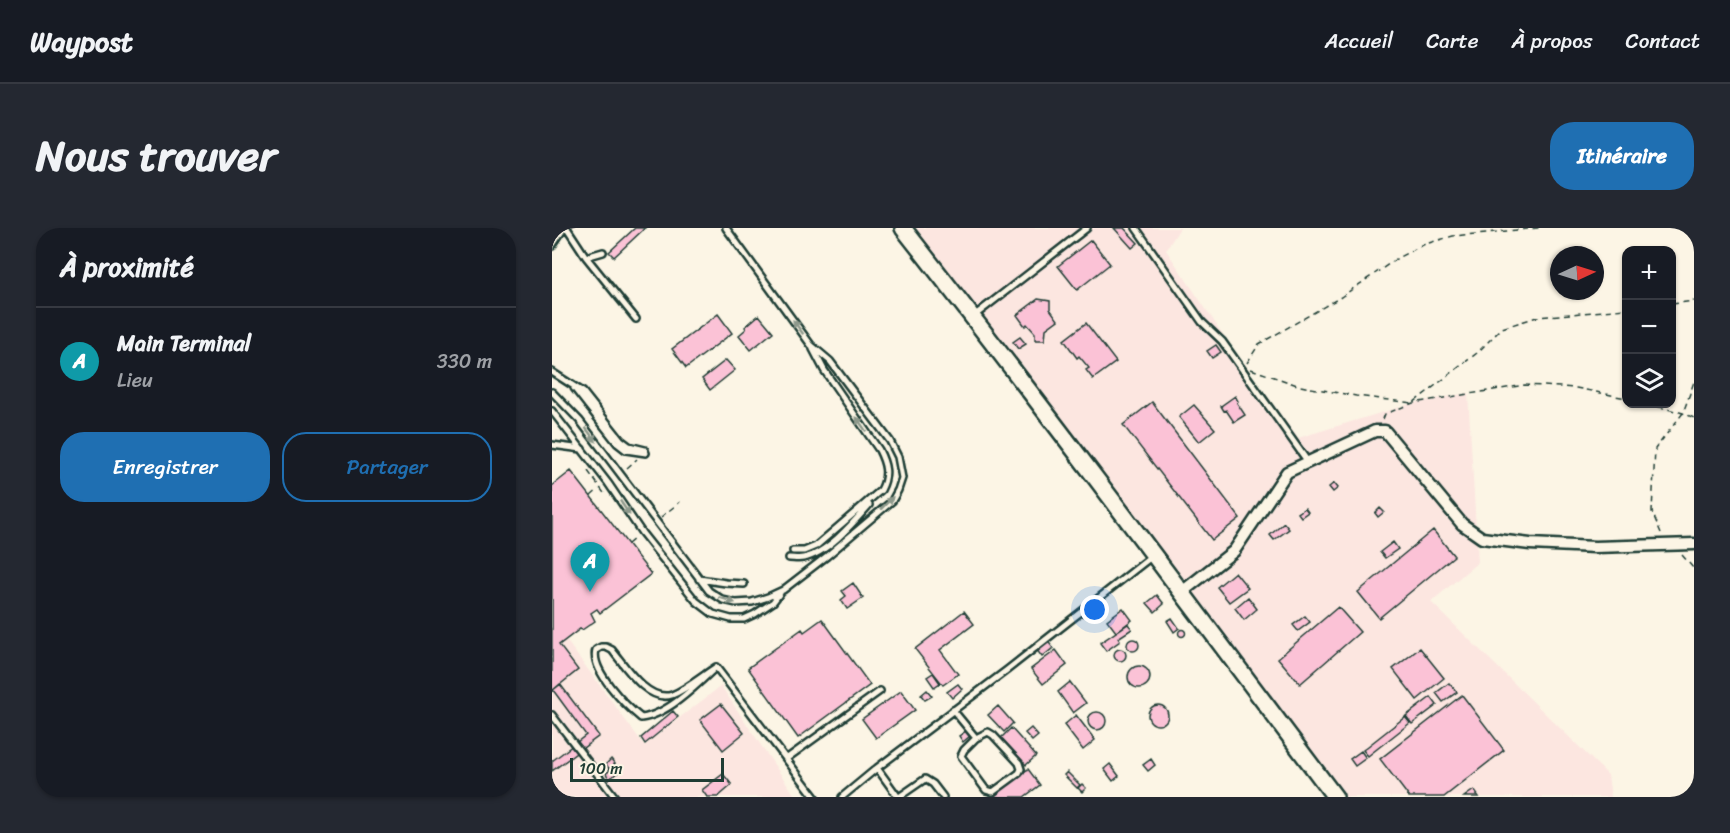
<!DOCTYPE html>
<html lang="fr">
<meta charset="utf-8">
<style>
body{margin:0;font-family:Sriracha,sans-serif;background:#242831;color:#f1f3f6}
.controls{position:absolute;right:18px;top:18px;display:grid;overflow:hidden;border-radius:12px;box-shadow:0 2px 4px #0004}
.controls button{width:54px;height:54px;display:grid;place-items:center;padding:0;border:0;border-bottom:2px solid #363941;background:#171b24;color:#f1f3f6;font:30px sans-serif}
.compass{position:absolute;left:998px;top:18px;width:54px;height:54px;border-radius:50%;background:#171b24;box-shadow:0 2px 4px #0004;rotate:86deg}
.scale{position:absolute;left:18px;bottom:15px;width:154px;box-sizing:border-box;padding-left:6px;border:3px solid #1f3d34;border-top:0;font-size:16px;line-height:21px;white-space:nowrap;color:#1f3d34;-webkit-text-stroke:4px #fcf5e5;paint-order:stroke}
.you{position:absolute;left:543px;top:382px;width:21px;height:21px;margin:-15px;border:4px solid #fff;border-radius:50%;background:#1a73e8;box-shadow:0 0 0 9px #1a73e833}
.badge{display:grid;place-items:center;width:39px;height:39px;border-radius:50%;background:#1f6fb2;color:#fff;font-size:20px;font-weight:700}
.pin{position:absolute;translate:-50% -50px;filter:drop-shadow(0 2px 3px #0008)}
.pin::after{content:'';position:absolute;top:32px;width:21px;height:18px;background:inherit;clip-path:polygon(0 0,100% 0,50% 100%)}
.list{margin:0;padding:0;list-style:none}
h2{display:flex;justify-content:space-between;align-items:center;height:78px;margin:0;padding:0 24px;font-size:26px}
h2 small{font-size:20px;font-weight:400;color:#9ea1a6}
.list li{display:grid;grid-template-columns:39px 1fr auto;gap:18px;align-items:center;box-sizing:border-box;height:108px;padding:0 24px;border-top:2px solid #363941}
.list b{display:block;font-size:22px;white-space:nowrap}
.list p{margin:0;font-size:20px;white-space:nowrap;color:#9ea1a6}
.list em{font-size:20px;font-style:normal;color:#9ea1a6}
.actions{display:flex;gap:12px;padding:18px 24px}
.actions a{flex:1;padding:14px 0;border:2px solid #1f6fb2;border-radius:24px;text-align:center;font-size:21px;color:#1f6fb2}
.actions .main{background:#1f6fb2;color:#fff}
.icon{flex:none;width:33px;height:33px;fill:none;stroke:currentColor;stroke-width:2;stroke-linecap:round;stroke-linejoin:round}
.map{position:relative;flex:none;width:1142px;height:569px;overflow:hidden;border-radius:24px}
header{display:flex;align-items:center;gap:36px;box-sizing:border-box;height:84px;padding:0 30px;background:#171b24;border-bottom:2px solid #363941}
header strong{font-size:28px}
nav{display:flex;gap:33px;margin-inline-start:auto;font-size:21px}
.intro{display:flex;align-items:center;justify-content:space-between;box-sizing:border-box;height:144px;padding:0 36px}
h1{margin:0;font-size:42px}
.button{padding:15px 27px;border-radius:24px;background:#1f6fb2;color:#fff;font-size:21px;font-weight:700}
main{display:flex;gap:36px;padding:0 36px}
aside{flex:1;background:#171b24;border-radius:24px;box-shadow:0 2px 4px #0004}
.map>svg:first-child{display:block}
.built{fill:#fce6e0}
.building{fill:#fbc2d6;stroke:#1f3d34;stroke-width:1.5}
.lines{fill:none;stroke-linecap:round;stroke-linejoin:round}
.lane-casing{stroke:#1f3d34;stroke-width:10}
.street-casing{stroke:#1f3d34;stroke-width:15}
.secondary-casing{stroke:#1f3d34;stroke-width:20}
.path{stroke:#1f3d34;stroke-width:1.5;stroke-dasharray:6 4.5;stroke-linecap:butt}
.lane{stroke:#fcf5e5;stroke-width:5}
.street{stroke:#fcf5e5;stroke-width:10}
.secondary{stroke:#fcf5e5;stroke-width:15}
.oneway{fill:#8e998c}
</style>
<header>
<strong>Waypost</strong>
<nav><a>Accueil</a><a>Carte</a><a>À propos</a><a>Contact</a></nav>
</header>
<div class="intro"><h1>Nous trouver</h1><a class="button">Itinéraire</a></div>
<main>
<aside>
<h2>À proximité<small></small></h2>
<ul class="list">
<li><span class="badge" style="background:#0f9aa8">A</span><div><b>Main Terminal</b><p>Lieu</p></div><em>330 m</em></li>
</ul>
<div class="actions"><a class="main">Enregistrer</a><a>Partager</a></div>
</aside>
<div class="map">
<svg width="1142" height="569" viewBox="0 0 1142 569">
<rect width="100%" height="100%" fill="#fcf5e5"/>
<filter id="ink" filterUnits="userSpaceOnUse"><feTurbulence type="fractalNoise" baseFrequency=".0167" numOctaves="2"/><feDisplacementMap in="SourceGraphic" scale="12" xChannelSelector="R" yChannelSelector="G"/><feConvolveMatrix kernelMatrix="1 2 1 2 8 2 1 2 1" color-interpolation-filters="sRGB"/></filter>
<g filter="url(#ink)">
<path class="built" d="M 348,0 L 628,0 L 614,22 L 693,139 L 746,210 L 861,175 L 916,165 L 926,334 L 879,374 L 1056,547 L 1059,569 L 781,569 Z
M 19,243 L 99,346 L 48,385 L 45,381 L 39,385 L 43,393 L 30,402 L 28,401 L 14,412 L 92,517 L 169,458 L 244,569 L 0,569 L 0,258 Z"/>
<path class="building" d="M 83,0 L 93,0 L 62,29 L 57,24 Z
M 562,0 L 572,0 L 586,15 L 580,20 Z
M 539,12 L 558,36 L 525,62 L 506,38 Z
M 486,71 L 498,73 L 498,81 L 506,92 L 494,101 L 493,112 L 483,112 L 483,105 L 475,96 L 473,98 L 465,87 Z
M 166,86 L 180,105 L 134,140 L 120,121 Z
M 207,87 L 221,104 L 199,122 L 187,107 L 194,101 L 193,99 Z
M 534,95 L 564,134 L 541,151 L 534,142 L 537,140 L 527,128 L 525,130 L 512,112 Z
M 468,109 L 474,116 L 466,121 L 461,114 Z
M 664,117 L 669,124 L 660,130 L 655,123 Z
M 174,132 L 183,142 L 158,162 L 150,151 Z
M 683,168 L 686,173 L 685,175 L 693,187 L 682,194 L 674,182 L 672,183 L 669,178 Z
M 600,174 L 688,290 L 660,312 L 571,197 Z
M 642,177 L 663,201 L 647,214 L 627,189 Z
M 19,243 L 99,346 L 48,385 L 45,381 L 39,385 L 43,393 L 30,402 L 28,401 L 7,417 L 26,442 L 0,463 L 0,258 Z
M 782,255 L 786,260 L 781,264 L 777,259 Z
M 753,280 L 756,284 L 749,289 L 746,285 Z
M 828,280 L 832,284 L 826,289 L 823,285 Z
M 732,295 L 737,301 L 722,312 L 718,307 Z
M 881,302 L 902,328 L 827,390 L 806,364 Z
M 841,314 L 846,321 L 833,330 L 828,324 Z
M 683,344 L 696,360 L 677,374 L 665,359 Z
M 301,355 L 311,370 L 295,381 L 289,372 L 294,368 L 290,363 Z
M 605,367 L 612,376 L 603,384 L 595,375 Z
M 696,369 L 705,381 L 692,392 L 683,380 Z
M 786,379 L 808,404 L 748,456 L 726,430 Z
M 571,380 L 580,392 L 564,404 L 555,392 Z
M 412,383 L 422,396 L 388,422 L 406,446 L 391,457 L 363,421 Z
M 753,388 L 758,394 L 746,403 L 741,397 Z
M 620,390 L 627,400 L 622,404 L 615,393 Z
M 270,391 L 318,457 L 246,510 L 196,440 L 250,401 L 252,404 Z
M 576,396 L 580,401 L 566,410 L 568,413 L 554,423 L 548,415 Z
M626.5 405a3.5 3.5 0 1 1 7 0a3.5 3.5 0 1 1-7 0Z
M575 417a6 6 0 1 1 12 0a6 6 0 1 1-12 0Z
M 495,412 L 501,420 L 490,429 L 484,421 Z
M 868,420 L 892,450 L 865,472 L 841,441 Z
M562 427a6 6 0 1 1 12 0a6 6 0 1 1-12 0Z
M 504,422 L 515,437 L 491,456 L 479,441 Z
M576 449a11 11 0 1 1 22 0a11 11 0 1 1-22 0Z
M 381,445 L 388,455 L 382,459 L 375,449 Z
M 518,454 L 534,475 L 521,485 L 506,464 Z
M 897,455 L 905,464 L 891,474 L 884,465 Z
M 8,456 L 47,508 L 0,543 L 0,533 L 34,507 L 1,462 Z
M 406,456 L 410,461 L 400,470 L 395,464 Z
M 375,462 L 380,468 L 373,472 L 369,467 Z
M 349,463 L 363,482 L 324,510 L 310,491 Z
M 910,467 L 952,522 L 892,569 L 857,569 L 828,531 Z
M 879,469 L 885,477 L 860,496 L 854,488 Z
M 169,476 L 192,505 L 171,522 L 148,492 Z
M596 487a10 10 0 1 1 20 0a10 10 0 1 1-20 0Z
M 446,478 L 461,495 L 452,504 L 436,487 Z
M 121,483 L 126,489 L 93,516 L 89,510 Z
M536 493a9 9 0 1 1 18 0a9 9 0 1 1-18 0Z
M 524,487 L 543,512 L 531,522 L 512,497 Z
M 853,489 L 858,495 L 816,528 L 811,522 Z
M 459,500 L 484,528 L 474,537 L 449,510 Z
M 479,500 L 486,508 L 480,513 L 473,505 Z
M 414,503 L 418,508 L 411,514 L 407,508 Z
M 809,523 L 814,530 L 803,538 L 798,531 Z
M 59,531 L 63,536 L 57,541 L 54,536 Z
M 599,531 L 603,537 L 596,543 L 591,537 Z
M 558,536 L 567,548 L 561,553 L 552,541 Z
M 65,538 L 68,543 L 57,551 L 54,545 Z
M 476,541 L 488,557 L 472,569 L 439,569 Z
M 515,544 L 528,557 L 525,560 L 512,547 Z
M 171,546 L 180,557 L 166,569 L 155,569 L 150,562 Z
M 530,556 L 534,560 L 530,564 L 526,560 Z
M 922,562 L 927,569 L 912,569 Z"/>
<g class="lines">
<defs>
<path id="lane" d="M 15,0 L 34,29 L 51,24
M 584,0 L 650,94 L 670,113 L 756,234
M 0,18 L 12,0
M 34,29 L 84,91
M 422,88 L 535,0
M 0,144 L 31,164 L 69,212 L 77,218 L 93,222
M 22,160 L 65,215 L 74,222 L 94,225
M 0,164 L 28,193 L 157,363 L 171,372 L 184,375 L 200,374 L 216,369 L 231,362 L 275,328 L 340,273 L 346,262 L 350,250 L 346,229 L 338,213 L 278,133 L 259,117 L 174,0
M 0,183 L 56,255 L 90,305 L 144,373 L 161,386 L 179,391 L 192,391 L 203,386 L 221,374 L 228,365
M 0,217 L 30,221
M 241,323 L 252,323 L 264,318 L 329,262 C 337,247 334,236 327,222 L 272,142 L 261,121
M 237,330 C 241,330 247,331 251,330 C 275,326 302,294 317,277
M 147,351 L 174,355 L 192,356
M 49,419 L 54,419 L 60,422 C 73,438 96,475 120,467 C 135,461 150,448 164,439 C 145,457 115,487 89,490 C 74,478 38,442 44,422 Z
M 164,439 L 263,569
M 401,482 L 424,510 L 436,504 L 441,507 L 467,535 L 469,541 L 467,545 L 441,564 L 434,562 L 409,528 L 412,522 L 424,510
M 0,487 L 63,569
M 234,531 L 328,463
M 325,540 L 346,569
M 290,569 L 325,540 L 455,442 L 599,329
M 347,569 L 373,551 L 381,556 L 391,569"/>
<path id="street" d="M 630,364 L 682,323 L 735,244 L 823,203 L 833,203 L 910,296 L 930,310 L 978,316 L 1043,319 L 1142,316"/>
<path id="secondary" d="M 351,0 C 498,187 640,378 783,569"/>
</defs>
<use href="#lane" class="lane-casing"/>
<use href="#street" class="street-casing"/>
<use href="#secondary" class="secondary-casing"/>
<path class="path" d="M 1120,76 L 1142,73
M 695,135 L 707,116 L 789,69 L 847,29 L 873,16 L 901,8 L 987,0
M 699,141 L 748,158 L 804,168 L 861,175 L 925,125 L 950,100 L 985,89 L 1074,81
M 1096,176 L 1131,185 L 1142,190
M 831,191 L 833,186 L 861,175 L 973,157 L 1024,160 L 1074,170
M 75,240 L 85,231
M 36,243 L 54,268
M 39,268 L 47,261
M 109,289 L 128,274
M 1109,305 L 1100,284 L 1103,221 L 1131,185 L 1142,154
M 76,316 L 82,311
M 1130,327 L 1142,341"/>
<use href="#lane" class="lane"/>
<use href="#street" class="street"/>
<use href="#secondary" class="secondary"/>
</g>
<defs><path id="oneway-solid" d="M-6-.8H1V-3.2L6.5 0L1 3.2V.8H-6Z" transform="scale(1.5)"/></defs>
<g class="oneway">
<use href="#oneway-solid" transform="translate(246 99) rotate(-126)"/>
<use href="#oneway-solid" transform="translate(309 196) rotate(-125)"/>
<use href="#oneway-solid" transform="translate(39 207) rotate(53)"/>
<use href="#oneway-solid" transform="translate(335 275) rotate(-45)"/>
<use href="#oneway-solid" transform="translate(73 280) rotate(56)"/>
<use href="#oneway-solid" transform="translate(175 372) rotate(19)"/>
</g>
</g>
</svg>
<div class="controls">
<button>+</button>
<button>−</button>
<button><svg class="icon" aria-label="layers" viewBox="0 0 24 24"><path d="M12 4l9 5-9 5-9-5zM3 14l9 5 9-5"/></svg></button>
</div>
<svg class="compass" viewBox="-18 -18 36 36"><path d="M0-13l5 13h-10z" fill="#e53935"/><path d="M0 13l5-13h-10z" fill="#9ea1a6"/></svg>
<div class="scale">100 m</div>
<div class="you"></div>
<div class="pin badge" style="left:38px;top:364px;background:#0f9aa8">A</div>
</div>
</main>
